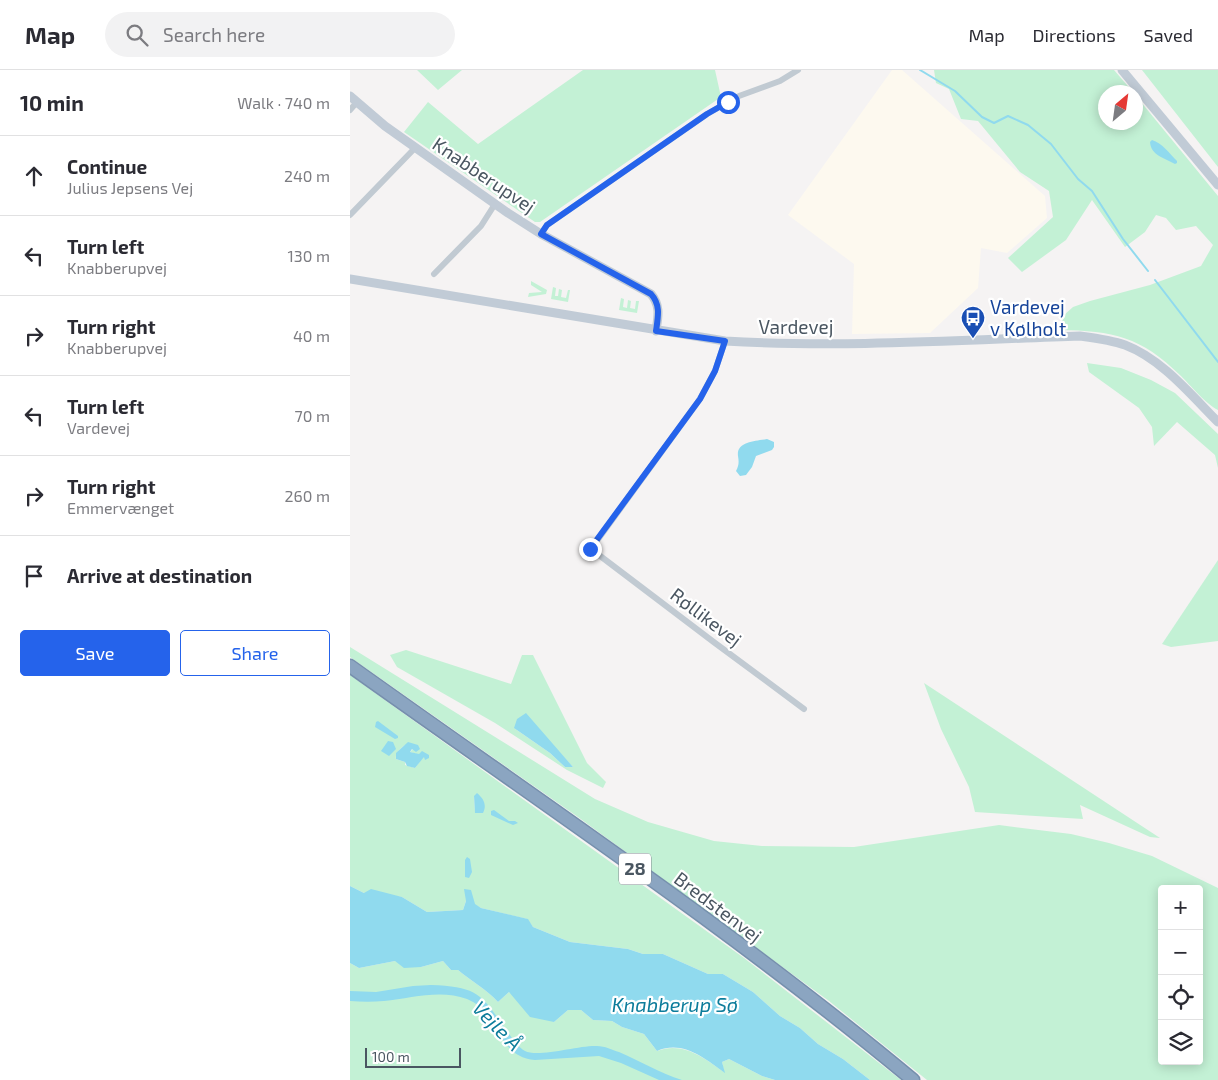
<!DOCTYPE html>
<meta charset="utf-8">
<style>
body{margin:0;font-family:"Exo 2",sans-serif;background:#f2f2f3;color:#2b2b33}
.controls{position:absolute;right:15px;bottom:15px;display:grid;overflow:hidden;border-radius:5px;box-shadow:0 2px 12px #0003}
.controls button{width:45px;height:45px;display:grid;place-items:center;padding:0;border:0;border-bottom:1px solid #e1e1e2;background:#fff;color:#2b2b33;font:25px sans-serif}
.compass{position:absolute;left:748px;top:15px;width:45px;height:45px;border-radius:50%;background:#fff;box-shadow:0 2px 12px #0003;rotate:29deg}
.scale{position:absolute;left:15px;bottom:12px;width:96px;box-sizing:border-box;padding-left:5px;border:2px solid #4a5661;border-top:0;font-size:14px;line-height:18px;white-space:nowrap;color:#4a5661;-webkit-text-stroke:4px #fff;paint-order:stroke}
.stop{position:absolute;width:15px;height:15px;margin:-11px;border:4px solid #2563eb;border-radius:50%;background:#fff}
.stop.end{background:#2563eb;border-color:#fff;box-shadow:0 1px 5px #0008}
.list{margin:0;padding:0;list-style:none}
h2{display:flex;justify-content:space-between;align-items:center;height:65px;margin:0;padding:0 20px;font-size:21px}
h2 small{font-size:16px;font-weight:400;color:#7c7c81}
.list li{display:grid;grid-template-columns:32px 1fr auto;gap:15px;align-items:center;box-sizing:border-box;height:80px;padding:0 20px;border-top:1px solid #e1e1e2}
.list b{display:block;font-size:19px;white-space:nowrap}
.list p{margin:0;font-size:16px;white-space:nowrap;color:#7c7c81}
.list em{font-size:16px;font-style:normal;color:#7c7c81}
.actions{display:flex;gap:10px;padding:15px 20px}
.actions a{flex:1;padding:11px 0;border:1px solid #2563eb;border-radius:5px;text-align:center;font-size:18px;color:#2563eb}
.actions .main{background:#2563eb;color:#fff}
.icon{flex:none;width:28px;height:28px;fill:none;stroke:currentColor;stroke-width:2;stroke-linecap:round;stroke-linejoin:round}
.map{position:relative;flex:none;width:868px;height:1010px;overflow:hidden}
header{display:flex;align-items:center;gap:30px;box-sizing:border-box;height:70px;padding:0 25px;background:#fff;border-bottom:1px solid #e1e1e2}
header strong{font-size:24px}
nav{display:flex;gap:28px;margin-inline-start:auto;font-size:18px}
.search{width:350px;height:45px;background:#f2f2f3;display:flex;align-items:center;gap:12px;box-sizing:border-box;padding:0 18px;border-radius:28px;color:#7c7c81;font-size:19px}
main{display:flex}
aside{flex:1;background:#fff}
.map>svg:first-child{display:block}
.commercial{fill:#fdf9ef}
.green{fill:#c3f1d5;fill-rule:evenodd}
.water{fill:#90daee}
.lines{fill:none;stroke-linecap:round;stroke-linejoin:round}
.stream{stroke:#90daee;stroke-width:2}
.highway-casing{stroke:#7690ad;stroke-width:15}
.street{stroke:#c1cad2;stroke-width:6}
.secondary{stroke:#c1cbd6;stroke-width:9}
.highway{stroke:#8ba5c1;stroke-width:12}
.route{stroke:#2563eb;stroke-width:6}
.labels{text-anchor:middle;stroke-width:4.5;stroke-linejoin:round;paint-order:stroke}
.shield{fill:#fff;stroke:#808990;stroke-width:1}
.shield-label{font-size:18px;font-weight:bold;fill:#4a5661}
.street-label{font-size:19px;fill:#4a5661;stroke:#fff}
.transit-label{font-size:19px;fill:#164399;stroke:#fff;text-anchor:start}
.water-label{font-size:20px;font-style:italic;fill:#0c7c9b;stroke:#fff}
</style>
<header>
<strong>Map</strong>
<div class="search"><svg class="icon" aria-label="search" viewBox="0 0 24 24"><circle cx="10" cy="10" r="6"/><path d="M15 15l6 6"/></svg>Search here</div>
<nav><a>Map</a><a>Directions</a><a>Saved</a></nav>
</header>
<main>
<aside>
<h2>10 min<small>Walk · 740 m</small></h2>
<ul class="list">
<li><svg class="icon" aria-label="ahead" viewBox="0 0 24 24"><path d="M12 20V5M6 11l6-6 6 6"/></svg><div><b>Continue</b><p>Julius Jepsens Vej</p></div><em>240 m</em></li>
<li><svg class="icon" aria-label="left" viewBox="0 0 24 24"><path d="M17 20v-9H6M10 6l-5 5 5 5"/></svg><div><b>Turn left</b><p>Knabberupvej</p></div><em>130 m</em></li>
<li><svg class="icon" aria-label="right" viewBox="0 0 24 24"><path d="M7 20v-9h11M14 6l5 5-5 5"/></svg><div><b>Turn right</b><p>Knabberupvej</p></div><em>40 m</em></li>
<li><svg class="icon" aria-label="left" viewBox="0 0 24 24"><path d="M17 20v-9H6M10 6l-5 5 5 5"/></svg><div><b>Turn left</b><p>Vardevej</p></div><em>70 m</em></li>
<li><svg class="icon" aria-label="right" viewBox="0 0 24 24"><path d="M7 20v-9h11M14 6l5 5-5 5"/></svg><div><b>Turn right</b><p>Emmervænget</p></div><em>260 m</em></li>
<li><svg class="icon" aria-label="arrive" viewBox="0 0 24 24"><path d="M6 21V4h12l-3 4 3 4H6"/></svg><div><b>Arrive at destination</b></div></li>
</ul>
<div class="actions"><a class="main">Save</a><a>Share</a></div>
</aside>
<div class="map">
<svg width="868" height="1010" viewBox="0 0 868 1010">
<rect width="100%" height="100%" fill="#f5f3f3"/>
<path class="commercial" d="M 542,0 L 552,0 L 695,126 L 697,148 L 657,183 L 631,178 L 628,218 L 580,263 L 502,264 L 504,194 L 438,145 Z"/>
<path class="green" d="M 67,0 L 112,0 L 88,20 Z
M 233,0 L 365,0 L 371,27 L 190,152 L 185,152 L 54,62 L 78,32 L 128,74 Z
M 584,0 L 764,0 L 783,22 L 756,22 L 756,52 L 786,52 L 786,26 L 868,126 L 868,340 C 856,334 841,316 831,306 C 790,266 764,261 709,260 L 714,245 L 723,237 L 740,231 L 800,215 L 851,196 L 863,175 L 846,156 L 826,160 L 816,148 L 806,145 L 795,162 L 775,177 L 742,130 L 716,170 L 672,202 L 658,188 L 703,147 L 699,121 L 670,102 L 628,51 L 611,49 L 599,19 L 586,13 Z
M 792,0 L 868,0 L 868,97 Z
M 181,211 L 197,220 L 196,224 L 178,227 L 179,223 L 192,222 L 181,215 Z
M 203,217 L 206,218 L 205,226 L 208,226 L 209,219 L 212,220 L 211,227 L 216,228 L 218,220 L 220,220 L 218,232 L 201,229 Z
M 271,228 L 274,229 L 273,237 L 277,238 L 278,230 L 281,231 L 280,238 L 285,239 L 286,231 L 289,231 L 287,243 L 269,240 Z
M 737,293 L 771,298 L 801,310 L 825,323 L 868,364 L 868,398 L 865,385 L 827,352 L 804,376 L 802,357 L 789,338 L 739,302 Z
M 868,490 L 868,571 L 821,577 L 812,574 Z
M 0,577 L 245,729 L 298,752 L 364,771 L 412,776 L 504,777 L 649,755 L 721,764 L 759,773 L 802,786 L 868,818 L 868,1010 L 577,1010 L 479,931 L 228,747 L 0,587 ZM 812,819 L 849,819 L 849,991 L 812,991 Z
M 56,580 L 161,614 L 172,585 L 183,585 L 237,693 L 256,712 L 253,718 L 217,700 L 145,653 L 47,597 L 40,585 ZM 164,658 L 210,683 L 223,697 L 215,697 L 200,683 Z
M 0,605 L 394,888 L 551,1010 L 520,1010 L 493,989 L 468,974 L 450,958 L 430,946 L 403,922 L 373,904 L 358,904 L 313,884 L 293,884 L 278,879 L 220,872 L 183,857 L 177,849 L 131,838 L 116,831 L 113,840 L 77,842 L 52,827 L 14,823 L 0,816 ZM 55,675 L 68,681 L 63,679 L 60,682 L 79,688 L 74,686 L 65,698 L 55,695 L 55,692 L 46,689 C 45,683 50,679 55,675 ZM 124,726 L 134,736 L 134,741 L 125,742 Z
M 574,613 L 810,768 L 800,767 L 730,735 L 733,749 L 625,742 L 619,717 L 591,659 Z
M 45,891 L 71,897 L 93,891 L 101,900 L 108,900 C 121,911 136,919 148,932 L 159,922 L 204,952 L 218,940 L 231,940 L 243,950 L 262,951 L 272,957 L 294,964 L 307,981 C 333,971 354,988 374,1002 L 372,992 L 379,989 L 412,1006 L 425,1010 L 0,1010 L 0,893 L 9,898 Z"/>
<path class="water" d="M 802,70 C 812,73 820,84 827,91 L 827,93 L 825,94 C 815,88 801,86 800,72 Z
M 417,369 L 424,372 L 424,377 L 422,380 L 406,386 L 402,397 L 396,405 L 390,406 L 386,401 C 389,395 389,392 388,386 C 386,371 407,371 417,369 Z
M 176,643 L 223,697 L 215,697 L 200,683 L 164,658 L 167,649 Z
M 28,651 L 48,666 L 48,668 L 45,669 L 25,657 L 26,652 Z
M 38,671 L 43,672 L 46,679 L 39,686 L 31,681 Z
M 58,672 L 68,675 L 70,679 L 66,682 L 62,679 L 60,682 L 69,684 L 72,681 L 79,685 L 79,688 L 75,690 L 74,687 L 65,698 L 57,696 L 55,692 L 46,689 L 46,683 Z
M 127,723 C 134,729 137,735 133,743 L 125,743 L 124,726 Z
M 144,740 L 159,751 L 165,751 L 168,753 L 163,755 L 141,745 L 141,741 Z
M 117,787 L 120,789 L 122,802 L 119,808 L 115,807 L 115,790 Z
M 0,816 L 14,823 L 21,819 L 52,827 L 77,842 L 113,840 L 116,831 L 114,819 L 121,820 L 125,834 L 131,838 L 178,849 L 183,857 L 220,872 L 278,879 L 293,884 L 313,884 L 358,904 L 373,904 L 403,922 L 430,946 L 450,958 L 468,974 L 493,989 L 520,1010 L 425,1010 L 412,1006 L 379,989 L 372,992 L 375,1003 C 354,988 333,970 307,981 L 294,964 L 272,957 L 262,951 L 243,950 L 231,940 L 218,940 L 204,952 L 180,947 L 159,922 L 148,932 C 136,919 121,911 108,900 L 101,900 L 93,891 L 71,897 L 54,898 L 45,891 L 9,898 L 0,893 Z
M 81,915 C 129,917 131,924 157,961 C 162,968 168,977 175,981 C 188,988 229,975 247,976 C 255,976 262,980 269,982 C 290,991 310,1003 332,1010 L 309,1010 L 271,993 L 249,986 L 185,990 C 146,987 150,942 117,929 C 91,919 61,928 34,931 C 23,932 12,932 0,931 L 0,921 L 26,922 L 63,916 Z"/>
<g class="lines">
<path class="stream" d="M 570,0 L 605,21 L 632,47 L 644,53 L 658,46 L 678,55 L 701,74 L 728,109 L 742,121 L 773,169 L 798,201
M 805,210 L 868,292"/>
<defs>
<path id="highway" d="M 0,596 C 189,731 384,861 563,1010"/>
</defs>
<use href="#highway" class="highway-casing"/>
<path class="street" d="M 0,40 L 7,32
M 0,145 L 65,78
M 191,164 L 197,155 L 357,44 L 389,26 L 430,11 L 448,0
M 84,204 L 131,156 L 145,134
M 375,271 L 365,301 L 350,329 L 241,479 L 365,573 L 454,639"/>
<path class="secondary" d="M 772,0 L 868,115
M 0,26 L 35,56 L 158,143 L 191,164 L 301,224 C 311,236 308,247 306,261
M 0,209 L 375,271 C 493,278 612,270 730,266 C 745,268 761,270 775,275 C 812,289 841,325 868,352"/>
<use href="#highway" class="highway"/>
</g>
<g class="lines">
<path class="route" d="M 240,479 L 350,329 L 365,301 L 375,271 L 306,261 C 308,247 311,235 301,224 L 191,164 L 197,155 L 357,44 L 378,32"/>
</g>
<defs>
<symbol id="bus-pin" viewBox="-11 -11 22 30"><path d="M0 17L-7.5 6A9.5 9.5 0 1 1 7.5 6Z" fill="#1a4fb4" stroke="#fff"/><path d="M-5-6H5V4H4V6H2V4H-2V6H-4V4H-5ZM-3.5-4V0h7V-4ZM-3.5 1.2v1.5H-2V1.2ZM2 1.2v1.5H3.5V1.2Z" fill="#fff"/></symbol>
</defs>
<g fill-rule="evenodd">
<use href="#bus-pin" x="609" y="234" width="28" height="38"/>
</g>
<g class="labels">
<rect class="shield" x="269" y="783.5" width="32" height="31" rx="4"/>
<g class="shield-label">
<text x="285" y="805">28</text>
</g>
<g class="street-label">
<text transform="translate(134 105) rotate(34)" y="7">Knabberupvej</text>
<text x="446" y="264">Vardevej</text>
<text transform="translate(356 547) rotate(37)" y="7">Røllikevej</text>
<text transform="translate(368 837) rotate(37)" y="7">Bredstenvej</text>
</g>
<g class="transit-label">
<text x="640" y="244">Vardevej<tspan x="640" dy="22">v Kølholt</tspan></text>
</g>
<g class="water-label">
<text x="325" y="942">Knabberup Sø</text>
<text transform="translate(147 956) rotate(46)" y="7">Vejle Å</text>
</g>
</g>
</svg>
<div class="controls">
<button>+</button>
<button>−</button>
<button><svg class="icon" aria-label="locate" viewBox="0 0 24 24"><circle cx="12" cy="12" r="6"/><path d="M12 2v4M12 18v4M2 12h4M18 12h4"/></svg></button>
<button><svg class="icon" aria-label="layers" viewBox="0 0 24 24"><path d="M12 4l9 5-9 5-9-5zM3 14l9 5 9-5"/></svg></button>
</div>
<svg class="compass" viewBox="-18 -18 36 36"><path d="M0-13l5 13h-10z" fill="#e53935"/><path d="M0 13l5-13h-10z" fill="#7c7c81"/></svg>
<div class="scale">100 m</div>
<div class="stop" style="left:378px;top:32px"></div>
<div class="stop end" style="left:240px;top:479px"></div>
</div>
</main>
